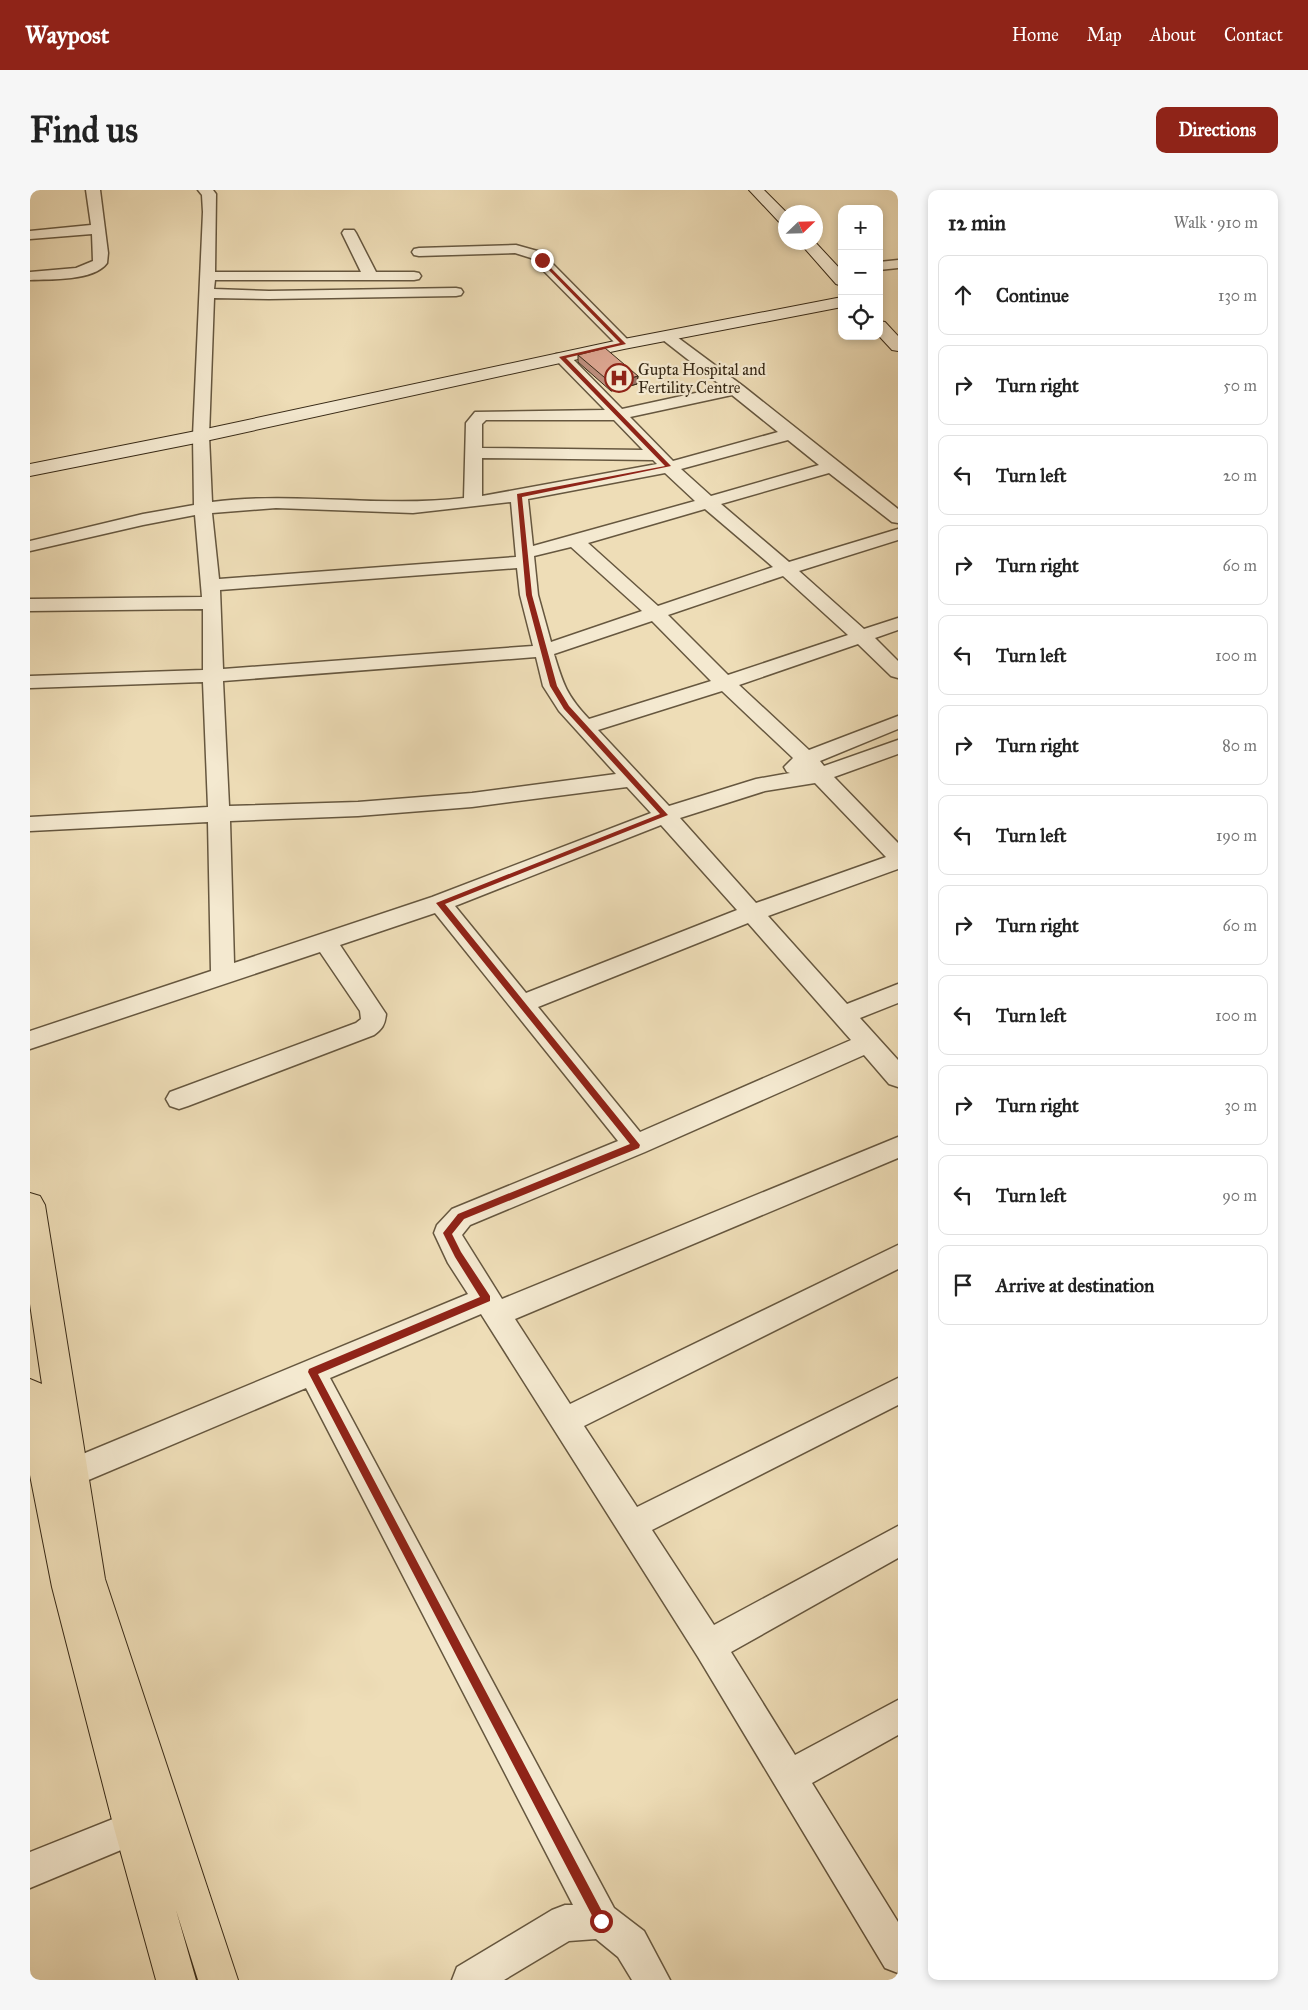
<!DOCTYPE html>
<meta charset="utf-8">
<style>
body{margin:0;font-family:"IM FELL Great Primer",serif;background:#f6f6f6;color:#222}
.controls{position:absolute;right:15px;top:15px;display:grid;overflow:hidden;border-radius:10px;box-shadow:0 2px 8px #0003}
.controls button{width:45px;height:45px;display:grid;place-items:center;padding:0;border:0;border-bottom:1px solid #e0e0e0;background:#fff;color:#222;font:25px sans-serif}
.compass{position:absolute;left:748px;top:15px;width:45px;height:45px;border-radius:50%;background:#fff;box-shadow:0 2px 8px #0003;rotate:67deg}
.stop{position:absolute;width:15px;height:15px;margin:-11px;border:4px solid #8f2418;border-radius:50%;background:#fff}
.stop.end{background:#8f2418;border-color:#fff;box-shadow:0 1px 5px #0008}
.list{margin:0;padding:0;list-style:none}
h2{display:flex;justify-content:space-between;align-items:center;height:65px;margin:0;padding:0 20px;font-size:21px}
h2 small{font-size:16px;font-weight:400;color:#767676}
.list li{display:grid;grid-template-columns:32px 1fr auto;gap:15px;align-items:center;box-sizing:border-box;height:80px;margin:0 10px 10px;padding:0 10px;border:1px solid #e0e0e0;border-radius:10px}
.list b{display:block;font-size:19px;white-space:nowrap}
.list em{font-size:16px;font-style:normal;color:#767676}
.icon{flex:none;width:28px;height:28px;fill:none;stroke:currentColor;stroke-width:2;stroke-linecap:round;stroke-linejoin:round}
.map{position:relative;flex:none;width:868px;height:1790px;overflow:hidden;border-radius:10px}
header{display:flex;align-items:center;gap:30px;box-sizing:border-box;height:70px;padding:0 25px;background:#8f2418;color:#fff}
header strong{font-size:24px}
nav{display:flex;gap:28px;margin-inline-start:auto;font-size:18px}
.intro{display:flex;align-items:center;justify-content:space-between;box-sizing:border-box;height:120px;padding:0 30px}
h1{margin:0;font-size:35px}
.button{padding:12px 22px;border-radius:10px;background:#8f2418;color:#fff;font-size:18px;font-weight:700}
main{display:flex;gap:30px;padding:0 30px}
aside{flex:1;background:#fff;border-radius:10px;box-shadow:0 2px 8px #0003}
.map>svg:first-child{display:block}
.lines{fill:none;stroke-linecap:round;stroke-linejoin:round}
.street-casing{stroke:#66573f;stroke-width:3}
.secondary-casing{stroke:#382a17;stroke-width:2}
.primary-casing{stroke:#382a17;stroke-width:2}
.street{fill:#f4e9d0;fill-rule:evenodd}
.secondary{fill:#f4e9d0;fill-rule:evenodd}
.primary{fill:#eeddb7;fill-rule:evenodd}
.wall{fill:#bb8d7b;stroke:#382a17}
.shaded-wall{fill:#997364;stroke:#382a17}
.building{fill:#daa48f;stroke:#382a17}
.route{fill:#8f2418}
.labels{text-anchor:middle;stroke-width:4.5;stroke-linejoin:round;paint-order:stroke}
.far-poi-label{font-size:16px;fill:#382a17;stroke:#f4e9d0;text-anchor:start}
</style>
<header>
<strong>Waypost</strong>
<nav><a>Home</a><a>Map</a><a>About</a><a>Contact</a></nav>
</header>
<div class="intro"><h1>Find us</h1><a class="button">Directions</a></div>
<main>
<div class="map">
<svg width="868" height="1790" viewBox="0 0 868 1790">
<rect width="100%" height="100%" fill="#eeddb7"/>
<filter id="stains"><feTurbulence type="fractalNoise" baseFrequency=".004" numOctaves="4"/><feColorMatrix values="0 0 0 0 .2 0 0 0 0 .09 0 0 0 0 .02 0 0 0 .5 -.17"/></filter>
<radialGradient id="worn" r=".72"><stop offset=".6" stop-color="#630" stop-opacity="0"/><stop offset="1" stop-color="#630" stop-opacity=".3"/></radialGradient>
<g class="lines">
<defs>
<path id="street" d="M 56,0 L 70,0 L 78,63 L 77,73 C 64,91 21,89 0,90 L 0,82 L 46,78 L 63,71 L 62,44 L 0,49 L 0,41 L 61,35 Z
M 168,0 L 183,0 L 186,4 L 185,82 L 331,82 L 312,43 L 314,40 L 324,40 L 326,43 L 346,82 L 384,82 L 389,83 L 391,86 L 389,89 L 384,90 L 185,90 L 184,99 L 239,101 L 426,98 L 431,99 L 433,102 L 431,105 L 426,106 L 239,109 L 184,108 L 179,246 L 182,312 C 266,301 350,318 434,308 L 436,233 L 445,222 L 575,220 L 526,170 L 524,167 L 526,164 L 538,164 L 592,219 L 693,197 L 633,150 L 630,147 L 633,144 L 643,144 L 713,196 L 868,319 L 868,333 L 862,332 L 799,283 L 691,314 L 759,372 L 868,339 L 868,350 L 769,381 L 834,439 L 868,428 L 868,440 L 845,448 L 868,471 L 868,488 L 861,486 L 828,454 L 709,495 L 779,560 L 868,526 L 868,539 L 790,571 L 794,576 L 868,550 L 868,564 L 804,587 L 868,653 L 868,679 L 738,726 L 817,814 L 868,794 L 868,813 L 830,828 L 868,870 L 868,897 L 859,894 L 834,865 L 615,962 L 440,1035 L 432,1045 L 472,1109 L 868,947 L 868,968 L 485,1129 L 540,1214 L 868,1055 L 868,1079 L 554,1236 L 607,1317 L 868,1188 L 868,1215 L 622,1340 L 684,1435 L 868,1336 L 868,1368 L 701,1462 L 765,1565 L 868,1510 L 868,1545 L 782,1593 L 868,1732 L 868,1783 L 855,1778 L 668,1467 L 451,1124 L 300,1188 L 584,1718 L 614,1741 L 640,1790 L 602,1790 L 588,1767 L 566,1749 L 539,1751 L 474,1790 L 422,1790 L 427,1777 L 522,1720 L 535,1715 L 543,1715 L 276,1198 L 42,1297 L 31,1293 L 27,1283 L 31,1273 L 438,1104 L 418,1073 L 404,1043 L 407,1035 L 422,1019 L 588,951 L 405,723 L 310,755 L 356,824 C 355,835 352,839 344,845 L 158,916 L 149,919 L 140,916 L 136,909 L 140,902 L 326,833 L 331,829 L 330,821 L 290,762 L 0,859 L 0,841 L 181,781 L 178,632 L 0,641 L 0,627 L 178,617 L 173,492 L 0,498 L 0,486 L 173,480 L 173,419 L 0,421 L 0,409 L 172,407 L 165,325 L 113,335 L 0,361 L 0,351 L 113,324 L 164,315 L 163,246 L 173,22 L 172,5 ZM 702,205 L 748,242 L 643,271 L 600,227 ZM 456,230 L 584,230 L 613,260 L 452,258 L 452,234 ZM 758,250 L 789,275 L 681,306 L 651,279 ZM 452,268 L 623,270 L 627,274 L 452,306 ZM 635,283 L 665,311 L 503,356 L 498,309 ZM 481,312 L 486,367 L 189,389 L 182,323 L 246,318 L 383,323 ZM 675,319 L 743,377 L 628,416 L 558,353 ZM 541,357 L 612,421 L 521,452 L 508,405 L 504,366 ZM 487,378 L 490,405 L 503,456 L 193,479 L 190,400 ZM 753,386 L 818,445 L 698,485 L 638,425 ZM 622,431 L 681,491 L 559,529 C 537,506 533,494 524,464 ZM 506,467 L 513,496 L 529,521 L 586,584 L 442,603 L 328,612 L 199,616 L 193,491 ZM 692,501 L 763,568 L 754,577 L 757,582 L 760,583 L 726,589 L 639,616 L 568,540 ZM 785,593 L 856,667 L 726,713 L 650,628 L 735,601 ZM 597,597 L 621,623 L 402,707 L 204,773 L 200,631 L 328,626 L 442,617 ZM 631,635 L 707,720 L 496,803 L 425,716 ZM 718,733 L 821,850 L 610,942 L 508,817 Z
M 486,55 L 511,62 L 599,151 L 602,154 L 599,157 L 589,157 L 501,68 L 485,63 L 389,66 L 384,65 L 382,62 L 384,59 L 389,58 Z
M 868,70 L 868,78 L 849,80 L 849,72 Z
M 103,1621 L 115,1626 L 120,1638 L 115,1650 L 0,1698 L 0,1662 Z"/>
<path id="secondary" d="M 719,0 L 734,0 L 756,22 L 756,35 L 751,34 Z
M 769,52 L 785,52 L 812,81 L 812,96 L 806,94 Z
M 812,107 L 812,117 L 594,159 L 171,252 L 0,286 L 0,274 L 171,240 L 594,149 Z
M 849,131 L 855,132 L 868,146 L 868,161 L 862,160 L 849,146 Z"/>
<path id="primary" d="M 0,1003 L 10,1006 L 15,1015 L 75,1389 L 208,1790 L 168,1790 L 146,1720 L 166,1790 L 126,1790 L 84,1638 L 22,1397 L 0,1285 L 0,1189 L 12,1194 L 0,1114 Z"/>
</defs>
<use href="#street" class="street-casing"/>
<use href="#secondary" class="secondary-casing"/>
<use href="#primary" class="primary-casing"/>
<use href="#street" class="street"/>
<use href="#secondary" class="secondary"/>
<use href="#primary" class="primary"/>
</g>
<path class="wall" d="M 548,165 L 608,186 L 607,194 L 581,201 L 548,172 Z"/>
<path class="shaded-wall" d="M 608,186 L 607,194 L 581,201 L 581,193 Z"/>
<path class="building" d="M 575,158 L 608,186 L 581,193 L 548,165 Z"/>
<path class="route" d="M 512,69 L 596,154 L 536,168 L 641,276 L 492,307 L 502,405 L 527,496 L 539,516 L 638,625 L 415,714 L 610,955 L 609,958 L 434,1029 L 422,1044 L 431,1062 L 460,1106 L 460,1111 L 288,1184 L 575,1727 L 577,1731 L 575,1735 L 571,1737 L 567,1735 L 278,1182 L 279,1179 L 450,1107 L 425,1067 L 413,1043 L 428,1024 L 600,954 L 406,713 L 630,624 L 534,519 L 520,496 L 496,405 L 487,304 L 635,276 L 529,167 L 590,153 L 510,71 Z"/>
<defs>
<symbol id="hospital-ring" viewBox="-11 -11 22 22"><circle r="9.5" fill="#f4e9d0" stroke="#8f2418" stroke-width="1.5"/><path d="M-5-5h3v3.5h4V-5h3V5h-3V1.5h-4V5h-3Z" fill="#8f2418"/></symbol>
</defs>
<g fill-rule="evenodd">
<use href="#hospital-ring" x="573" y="172" width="32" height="32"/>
</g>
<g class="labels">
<g class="far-poi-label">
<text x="608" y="185">Gupta Hospital and<tspan x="608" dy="18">Fertility Centre</tspan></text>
</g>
</g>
<rect width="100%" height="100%" filter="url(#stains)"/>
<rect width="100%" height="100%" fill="url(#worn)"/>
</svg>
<div class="controls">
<button>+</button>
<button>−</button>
<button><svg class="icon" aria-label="locate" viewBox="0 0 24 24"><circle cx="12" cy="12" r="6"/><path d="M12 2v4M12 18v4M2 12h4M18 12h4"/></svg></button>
</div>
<svg class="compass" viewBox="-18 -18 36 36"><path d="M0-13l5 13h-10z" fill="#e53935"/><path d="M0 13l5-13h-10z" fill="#767676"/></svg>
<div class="stop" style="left:571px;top:1731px"></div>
<div class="stop end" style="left:512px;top:70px"></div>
</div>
<aside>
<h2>12 min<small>Walk · 910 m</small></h2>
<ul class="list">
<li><svg class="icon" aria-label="ahead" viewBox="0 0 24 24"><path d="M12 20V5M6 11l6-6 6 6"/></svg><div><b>Continue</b></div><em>130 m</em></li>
<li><svg class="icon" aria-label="right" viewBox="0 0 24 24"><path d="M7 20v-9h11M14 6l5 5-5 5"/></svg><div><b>Turn right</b></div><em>50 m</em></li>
<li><svg class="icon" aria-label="left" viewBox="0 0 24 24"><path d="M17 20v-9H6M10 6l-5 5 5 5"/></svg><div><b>Turn left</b></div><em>20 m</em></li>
<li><svg class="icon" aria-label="right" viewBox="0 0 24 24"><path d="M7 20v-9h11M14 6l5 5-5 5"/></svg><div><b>Turn right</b></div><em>60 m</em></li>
<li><svg class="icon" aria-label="left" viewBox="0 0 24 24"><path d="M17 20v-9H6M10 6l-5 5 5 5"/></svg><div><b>Turn left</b></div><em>100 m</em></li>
<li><svg class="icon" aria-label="right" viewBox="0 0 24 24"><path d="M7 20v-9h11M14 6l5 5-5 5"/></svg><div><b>Turn right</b></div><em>80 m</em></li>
<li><svg class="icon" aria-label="left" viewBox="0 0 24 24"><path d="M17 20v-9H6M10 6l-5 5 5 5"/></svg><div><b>Turn left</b></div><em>190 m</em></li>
<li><svg class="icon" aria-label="right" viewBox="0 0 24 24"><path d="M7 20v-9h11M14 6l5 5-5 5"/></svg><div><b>Turn right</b></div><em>60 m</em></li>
<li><svg class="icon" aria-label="left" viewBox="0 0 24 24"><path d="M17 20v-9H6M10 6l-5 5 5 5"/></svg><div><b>Turn left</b></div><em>100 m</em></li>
<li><svg class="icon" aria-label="right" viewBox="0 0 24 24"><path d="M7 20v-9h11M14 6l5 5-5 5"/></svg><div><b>Turn right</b></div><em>30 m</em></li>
<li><svg class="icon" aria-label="left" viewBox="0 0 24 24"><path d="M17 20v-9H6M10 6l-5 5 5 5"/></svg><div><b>Turn left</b></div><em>90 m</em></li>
<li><svg class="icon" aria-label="arrive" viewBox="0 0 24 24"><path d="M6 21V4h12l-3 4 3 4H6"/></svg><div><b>Arrive at destination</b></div></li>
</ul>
</aside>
</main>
